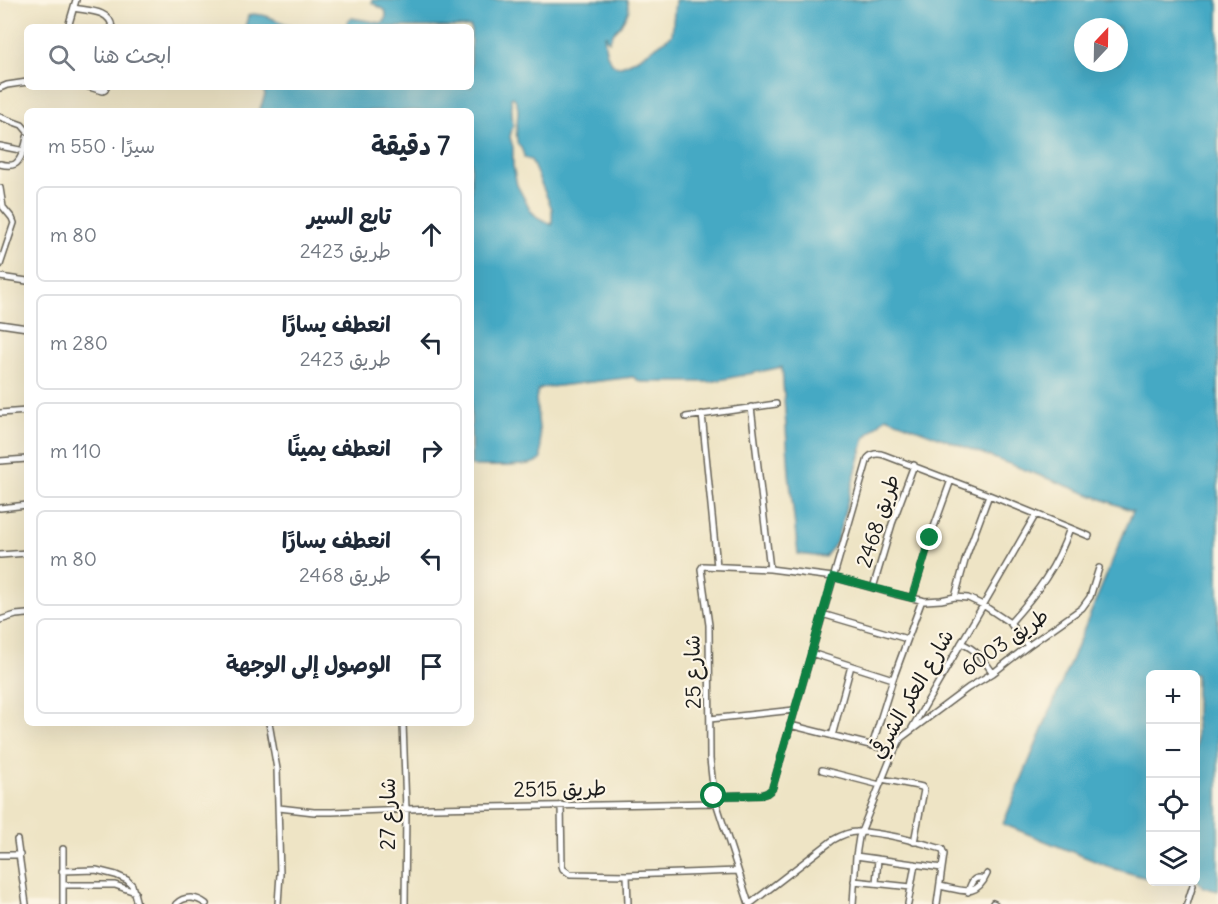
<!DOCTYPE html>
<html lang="ar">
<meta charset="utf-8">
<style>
body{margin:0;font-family:Delius,"Playpen Sans Arabic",sans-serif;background:#f2f2f3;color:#1f2937;direction:rtl}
.controls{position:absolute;right:18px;bottom:18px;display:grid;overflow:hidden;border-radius:9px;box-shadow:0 6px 24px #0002}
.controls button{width:54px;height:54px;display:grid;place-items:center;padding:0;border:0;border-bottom:2px solid #e0e1e3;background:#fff;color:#1f2937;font:30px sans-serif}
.compass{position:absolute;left:1074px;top:18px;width:54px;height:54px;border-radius:50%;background:#fff;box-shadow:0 6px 24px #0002;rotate:22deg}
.stop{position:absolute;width:18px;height:18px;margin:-14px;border:4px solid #0b8043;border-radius:50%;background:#fff}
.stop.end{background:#0b8043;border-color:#fff;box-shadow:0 2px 6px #0008}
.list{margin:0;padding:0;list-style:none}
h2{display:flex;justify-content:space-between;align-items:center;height:78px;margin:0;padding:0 24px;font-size:26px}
h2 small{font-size:20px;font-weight:400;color:#747a83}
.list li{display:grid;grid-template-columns:39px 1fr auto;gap:18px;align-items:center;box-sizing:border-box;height:96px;margin:0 12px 12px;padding:0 12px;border:2px solid #e0e1e3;border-radius:9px}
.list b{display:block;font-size:22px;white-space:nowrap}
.list p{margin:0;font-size:20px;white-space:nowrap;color:#747a83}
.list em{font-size:20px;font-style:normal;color:#747a83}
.icon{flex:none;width:33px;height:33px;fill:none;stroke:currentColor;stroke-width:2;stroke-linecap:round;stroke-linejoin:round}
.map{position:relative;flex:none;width:1218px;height:904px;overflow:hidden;direction:ltr}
.search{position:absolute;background:#fff;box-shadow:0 6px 24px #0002;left:24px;top:24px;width:450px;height:66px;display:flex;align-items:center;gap:15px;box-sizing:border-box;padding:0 21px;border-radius:9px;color:#747a83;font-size:22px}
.panel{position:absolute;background:#fff;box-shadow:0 6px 24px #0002;left:24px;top:108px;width:450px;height:618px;border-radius:9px;direction:rtl}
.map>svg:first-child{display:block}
.water{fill:#44a9c4;stroke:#306270;stroke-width:1.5;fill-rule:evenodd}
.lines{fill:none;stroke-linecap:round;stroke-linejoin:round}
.minor-casing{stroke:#666257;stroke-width:8}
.minor{stroke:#fff;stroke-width:5}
.route{stroke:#0b8043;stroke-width:8}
.labels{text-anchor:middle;stroke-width:4.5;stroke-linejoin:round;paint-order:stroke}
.street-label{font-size:21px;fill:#1c1c1c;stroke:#fcf5e5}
</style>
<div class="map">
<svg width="1218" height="904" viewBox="0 0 1218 904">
<rect width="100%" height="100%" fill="#fcf5e5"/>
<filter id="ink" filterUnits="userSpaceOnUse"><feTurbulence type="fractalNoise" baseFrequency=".0167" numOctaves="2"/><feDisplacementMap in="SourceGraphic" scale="12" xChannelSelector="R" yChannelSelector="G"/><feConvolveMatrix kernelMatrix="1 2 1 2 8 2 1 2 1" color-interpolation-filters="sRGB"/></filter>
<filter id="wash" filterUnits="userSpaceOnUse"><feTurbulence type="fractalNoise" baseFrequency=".008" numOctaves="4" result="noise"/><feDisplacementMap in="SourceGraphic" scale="24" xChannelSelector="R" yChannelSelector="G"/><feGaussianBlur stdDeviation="1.35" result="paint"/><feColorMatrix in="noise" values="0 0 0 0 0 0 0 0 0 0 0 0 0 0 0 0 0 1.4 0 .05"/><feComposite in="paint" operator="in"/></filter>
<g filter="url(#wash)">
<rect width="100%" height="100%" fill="#eee4c5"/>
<path class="water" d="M 372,0 L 627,0 L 629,10 L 620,26 L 614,32 L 609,41 L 606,38 L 607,35 L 605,35 C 604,42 605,48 607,54 C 609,59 612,64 616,66 C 627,69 662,42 672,35 L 675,0 L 1218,0 L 1218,891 L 1203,887 L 1196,879 L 1196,674 L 1150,674 L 1150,879 L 1112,868 L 1003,824 L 1133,511 L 886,417 L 865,438 L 836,543 L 825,557 L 798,554 L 789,473 L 782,367 L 710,382 L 640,382 L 633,377 L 542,388 L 538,390 L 536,399 L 541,448 L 541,460 C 530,468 486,466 471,466 L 471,111 L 260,111 L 260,109 L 265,95 L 262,87 L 471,87 L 471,27 L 346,27 L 348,21 L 352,18 L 381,23 L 385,21 L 386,14 L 385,10 L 372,3 ZM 1083,27 L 1119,27 L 1119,63 L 1083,63 ZM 513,97 C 523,106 514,127 517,140 C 518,148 517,142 521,148 C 522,150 524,156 524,158 L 531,160 L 552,209 L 552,225 L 537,217 L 531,211 L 517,185 L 513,166 L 513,147 L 510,137 L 513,125 L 511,98 Z
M 252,14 L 263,15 L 294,27 L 245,27 L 248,16 Z"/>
</g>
<g filter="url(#ink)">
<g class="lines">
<defs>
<path id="minor" d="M 74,8 C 88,11 110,10 112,27
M 68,27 L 76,0
M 89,87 L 103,91 L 105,90 L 106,87
M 0,88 L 7,85 L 27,82
M 0,117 L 22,125 L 27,131
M 0,146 L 25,151
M 0,164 C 4,165 11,166 15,164 C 21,161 26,144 27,137
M 0,188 L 3,207 L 12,218 L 14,223 L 0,265
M 0,277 L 27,281
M 0,324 L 27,328
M 751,407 L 770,569
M 0,413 L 27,411
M 702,414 L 717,566
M 686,417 L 776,404
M 0,461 L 27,459
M 989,495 L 1070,528
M 0,508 L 27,505
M 0,555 L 27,553
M 873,588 L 892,524 L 914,465
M 912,598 L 930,538 L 951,480
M 822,614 L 907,639
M 0,620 L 16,615 L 27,614
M 1010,623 C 1037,593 1057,567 1070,528 L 1089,536
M 961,643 C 977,650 983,659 993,673
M 811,653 L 893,679
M 710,719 L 794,710
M 269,723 L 277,769 L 280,874 L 278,904
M 403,723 L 406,809 L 405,904
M 790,725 L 894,751
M 912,728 L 1036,514
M 832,736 L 851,666
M 872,746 L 893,679 L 922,600
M 822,770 L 880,785
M 882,779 L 918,786 L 922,787 L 924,790 L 914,842
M 714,796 L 761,795 L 767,793 L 772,789 L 868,458 C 873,453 878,453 884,455 L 989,495 L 966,557 L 955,597
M 561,805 L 562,866 L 563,869 L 570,874 L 627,875 L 738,871
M 279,808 L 314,812 L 332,812 L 434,808 L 715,803
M 17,840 L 26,904
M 63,849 L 63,904
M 0,855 L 20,855
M 856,856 L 942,868
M 62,871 L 96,870 L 116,875 L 127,880 L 132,885 L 137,904
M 627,875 L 628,904
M 854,881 L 911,887
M 876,883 L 878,859
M 63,885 L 115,885 L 135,892
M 940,886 C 962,890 976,899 987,874
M 968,892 C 971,883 973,875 984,879
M 993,903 L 995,904
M 176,904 C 185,895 197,897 206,904
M 749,904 L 714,796 L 710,759 L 709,625 L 701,569 L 703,566 L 770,569 L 833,577 L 895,594 L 925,601 L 941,600 L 955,597 L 968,598 L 983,605 L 1010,623 L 1028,646
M 750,904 L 833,840 C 840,836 848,832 856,832 C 878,831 920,842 942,849 L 944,854 L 937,904
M 853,904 L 856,856 L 859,837 L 890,760 L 901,738 L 968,688 L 993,673 L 1028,646 L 1082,608 L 1090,597 L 1099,568
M 908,904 L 915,864
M 1187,904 L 1193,885"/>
</defs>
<use href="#minor" class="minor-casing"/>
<use href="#minor" class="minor"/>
</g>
</g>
<g class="lines" filter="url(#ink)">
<path class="route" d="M 714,796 L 761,795 L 767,793 L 772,789 L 833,577 L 912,598 L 930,538"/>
</g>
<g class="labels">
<g class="street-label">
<text transform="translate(878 521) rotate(-72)" y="7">طريق 2468</text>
<text transform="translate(1005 642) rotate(-35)" y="7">طريق 6003</text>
<text transform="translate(693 672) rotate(-91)" y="7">شارع 25</text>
<text transform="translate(912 694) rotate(-60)" y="7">شارع العكر الشرقي</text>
<text transform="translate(560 789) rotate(-1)" y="7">طريق 2515</text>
<text transform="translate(388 814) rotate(-90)" y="7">شارع 27</text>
</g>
</g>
</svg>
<div class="controls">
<button>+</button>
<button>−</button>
<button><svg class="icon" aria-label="locate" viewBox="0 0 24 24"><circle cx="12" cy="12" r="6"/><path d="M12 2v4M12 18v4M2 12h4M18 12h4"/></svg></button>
<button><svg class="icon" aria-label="layers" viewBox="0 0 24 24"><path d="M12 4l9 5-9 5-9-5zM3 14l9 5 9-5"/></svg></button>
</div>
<svg class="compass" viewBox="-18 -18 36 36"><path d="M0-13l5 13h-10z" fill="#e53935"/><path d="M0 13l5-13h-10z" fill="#747a83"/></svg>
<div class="stop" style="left:714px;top:796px"></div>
<div class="stop end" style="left:930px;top:538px"></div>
<div class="search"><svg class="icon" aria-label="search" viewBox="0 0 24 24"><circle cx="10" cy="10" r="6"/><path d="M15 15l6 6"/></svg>ابحث هنا</div>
<section class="panel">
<h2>7 دقيقة<small>سيرًا · 550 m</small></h2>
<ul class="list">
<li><svg class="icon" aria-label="ahead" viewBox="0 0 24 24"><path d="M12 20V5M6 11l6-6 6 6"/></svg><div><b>تابع السير</b><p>طريق 2423</p></div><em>80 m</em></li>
<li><svg class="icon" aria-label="left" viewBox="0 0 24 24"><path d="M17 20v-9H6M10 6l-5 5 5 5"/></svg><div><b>انعطف يسارًا</b><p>طريق 2423</p></div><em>280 m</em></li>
<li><svg class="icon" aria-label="right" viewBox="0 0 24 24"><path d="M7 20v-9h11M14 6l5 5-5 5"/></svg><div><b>انعطف يمينًا</b></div><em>110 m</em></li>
<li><svg class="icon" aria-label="left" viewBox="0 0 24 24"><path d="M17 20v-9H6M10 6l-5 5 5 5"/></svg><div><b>انعطف يسارًا</b><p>طريق 2468</p></div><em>80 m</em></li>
<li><svg class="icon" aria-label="arrive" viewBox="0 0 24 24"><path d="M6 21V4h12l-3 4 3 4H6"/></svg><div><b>الوصول إلى الوجهة</b></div></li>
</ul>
</section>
</div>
